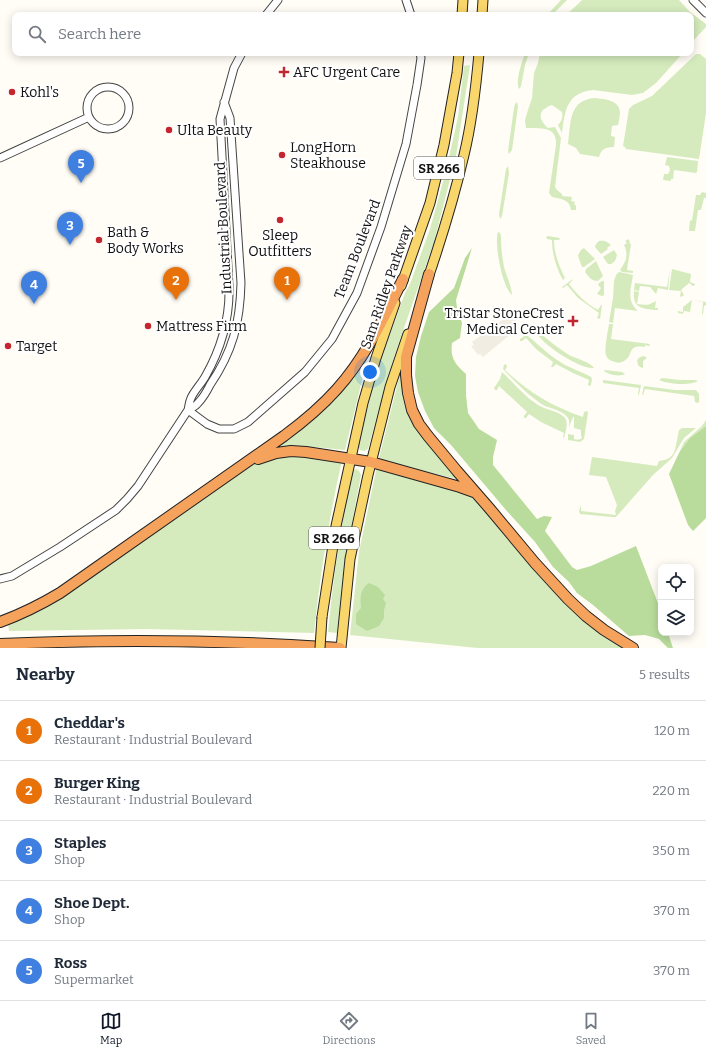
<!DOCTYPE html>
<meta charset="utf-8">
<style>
body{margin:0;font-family:Bitter,serif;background:#f2f2f3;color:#1f2937}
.controls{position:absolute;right:12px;bottom:12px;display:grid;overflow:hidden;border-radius:8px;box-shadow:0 2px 10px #0003}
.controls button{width:36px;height:36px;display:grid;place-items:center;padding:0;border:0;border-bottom:1px solid #e0e1e3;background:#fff;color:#1f2937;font:20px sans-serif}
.you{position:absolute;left:370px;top:372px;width:14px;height:14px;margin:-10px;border:3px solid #fff;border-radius:50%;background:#1a73e8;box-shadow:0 0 0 6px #1a73e833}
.badge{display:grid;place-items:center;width:26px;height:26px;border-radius:50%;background:#111827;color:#fff;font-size:13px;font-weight:700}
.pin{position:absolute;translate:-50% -33px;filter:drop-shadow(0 1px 2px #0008)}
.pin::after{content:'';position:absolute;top:21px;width:14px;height:12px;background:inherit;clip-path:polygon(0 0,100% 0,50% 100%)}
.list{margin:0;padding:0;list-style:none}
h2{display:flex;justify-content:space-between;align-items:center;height:52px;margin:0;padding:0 16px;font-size:17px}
h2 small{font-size:13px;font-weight:400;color:#747a83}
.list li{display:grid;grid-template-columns:26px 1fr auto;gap:12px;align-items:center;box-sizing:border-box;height:60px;padding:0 16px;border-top:1px solid #e0e1e3}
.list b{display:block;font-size:15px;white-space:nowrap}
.list p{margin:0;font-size:13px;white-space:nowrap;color:#747a83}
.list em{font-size:13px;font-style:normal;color:#747a83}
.icon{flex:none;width:22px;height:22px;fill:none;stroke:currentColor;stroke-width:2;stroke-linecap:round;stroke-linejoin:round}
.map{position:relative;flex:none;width:706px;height:648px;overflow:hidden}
.search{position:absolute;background:#fff;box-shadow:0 2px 10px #0003;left:12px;right:12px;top:12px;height:44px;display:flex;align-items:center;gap:10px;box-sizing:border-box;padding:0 14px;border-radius:8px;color:#747a83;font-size:15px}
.sheet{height:352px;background:#fff}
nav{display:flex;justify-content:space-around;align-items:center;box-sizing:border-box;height:56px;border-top:1px solid #e0e1e3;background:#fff;font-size:11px;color:#747a83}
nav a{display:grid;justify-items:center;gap:2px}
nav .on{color:#111827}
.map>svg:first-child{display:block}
.green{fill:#d5ebbd}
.forest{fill:#b9dc9c}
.plaza{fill:#f1ede2}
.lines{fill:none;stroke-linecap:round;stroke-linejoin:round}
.minor-casing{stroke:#444;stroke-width:9}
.major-casing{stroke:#222;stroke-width:11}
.highway-casing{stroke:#222;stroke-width:12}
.minor{stroke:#fff;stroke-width:7}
.major{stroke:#f9d66b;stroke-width:9}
.highway{stroke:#f5a25d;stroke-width:10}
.major-bridge-casing{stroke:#222;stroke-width:11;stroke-linecap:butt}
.major-bridge{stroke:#f9d66b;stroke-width:9}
.poi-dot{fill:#c4262e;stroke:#fff;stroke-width:1.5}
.labels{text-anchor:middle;stroke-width:4;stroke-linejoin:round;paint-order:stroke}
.shield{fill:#fff;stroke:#585858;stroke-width:1}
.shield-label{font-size:13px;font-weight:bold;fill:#111}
.poi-label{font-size:14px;fill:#111;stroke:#fff;text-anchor:start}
.street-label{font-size:14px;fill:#111;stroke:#fff}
</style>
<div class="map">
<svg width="706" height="648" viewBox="0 0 706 648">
<rect width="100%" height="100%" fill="#fffdf5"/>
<path class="green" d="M 561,0 L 567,0 L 552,15 L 547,15 Z
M 582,0 L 679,0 L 690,12 L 706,24 L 706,27 L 691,43 L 691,15 L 566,15 L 578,4 Z
M 525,53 L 529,53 L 525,65 L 521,86 L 519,89 C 515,81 522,62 525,53 Z
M 540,53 L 683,53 L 656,83 L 643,93 L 632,95 L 593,90 C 566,93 565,111 562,133 L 558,125 C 562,121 563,117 562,112 L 552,105 C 550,106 548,106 546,108 C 536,113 542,123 548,128 L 555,127 L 561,138 L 555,187 L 557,190 L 562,194 L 562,196 L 572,197 L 571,201 L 575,202 L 574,205 L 576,205 L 576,210 L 571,210 C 570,199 560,199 552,197 L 549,193 L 556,145 C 557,125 540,129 526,128 L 525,121 L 526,116 L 532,98 L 534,73 L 538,63 Z
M 696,54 L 700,54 L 706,59 L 706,113 L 699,159 L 626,149 L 625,147 L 623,146 L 629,109 L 633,105 L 652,96 Z
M 470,65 L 456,156 L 434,242 L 397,348 L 387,379 L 368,449 L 364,451 L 360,450 L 358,446 L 377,370 L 405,293 L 410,284 L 430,229 L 446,171 L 458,117 L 464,66 Z
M 595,98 C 605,99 619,100 620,112 C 620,116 619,121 618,125 L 612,126 L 611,136 L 615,137 L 614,147 C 606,147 601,149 599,157 L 580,154 L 576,148 L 568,144 C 571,123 568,100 595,98 Z
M 517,102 L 518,106 L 512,150 L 509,154 L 508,151 L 514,108 L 515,104 Z
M 667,157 L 698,161 L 697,172 L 696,173 L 674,170 L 673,179 L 671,179 L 671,181 L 663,180 L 664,174 L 668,174 L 670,170 L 669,166 L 665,165 Z
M 508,166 L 509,173 L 502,216 L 500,219 L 499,214 L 506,169 Z
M 702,192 L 706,193 L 706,198 L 704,198 L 701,210 L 698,210 L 695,231 L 689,231 L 690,221 L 692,220 L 696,195 L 700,195 Z
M 498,232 L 500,233 L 501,236 C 501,246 502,257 504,267 C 506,275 512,287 512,295 C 502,287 494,243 498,232 Z
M 548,236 L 560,238 L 559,240 L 554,240 C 554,253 559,266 565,278 L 563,280 C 556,268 552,253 552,240 L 547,239 L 546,237 Z
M 629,239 L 630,244 L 631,244 L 627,270 L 633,271 L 633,273 L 622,272 L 620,270 C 626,262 629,255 624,245 L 627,243 L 625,241 Z
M 599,241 C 604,240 607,241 611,245 L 607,248 L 608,249 L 601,254 L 595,247 L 596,244 Z
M 584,248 L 595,259 L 584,267 L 582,267 L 579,259 L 578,255 L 581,250 Z
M 614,250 L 617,255 L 615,261 L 611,264 L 608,264 L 603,257 Z
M 596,261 L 603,276 L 598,281 C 591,281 589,277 585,272 L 586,269 Z
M 670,269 L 668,290 L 658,288 L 656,294 L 650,287 L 640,286 L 639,291 L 634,290 L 635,283 L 667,287 Z
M 672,269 L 691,274 L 690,282 L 695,284 L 695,285 L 693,286 L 689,283 L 681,290 L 684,295 L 681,297 L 680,296 L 681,291 L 669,290 Z
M 619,272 L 633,275 C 631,289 626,300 638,311 L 615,308 L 613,323 L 609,322 L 613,298 L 614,281 L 616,275 Z
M 573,279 L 572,281 L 569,284 C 577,294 586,304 598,310 L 601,305 L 602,305 L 600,319 L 597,318 L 599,313 L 578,298 L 567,285 L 563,288 L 562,287 Z
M 602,281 L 604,281 L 604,295 L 602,296 L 597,294 L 601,288 L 598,285 L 599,283 Z
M 634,291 L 639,292 L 637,304 C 647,305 647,306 656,301 L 655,308 L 658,308 L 658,310 C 644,309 632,309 634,291 Z
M 692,300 L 706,302 L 706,305 L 704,306 L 703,314 L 702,314 L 703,302 L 692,300 L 690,312 L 684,311 L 683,314 L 678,313 L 678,311 L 683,312 L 683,307 Z
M 609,324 L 613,324 L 611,339 L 650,344 L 649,346 L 645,345 L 645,347 C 626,344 634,356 624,361 C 621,363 618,363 615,362 C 611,361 607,359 606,355 C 604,349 608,331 609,324 Z
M 536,331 L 539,332 C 548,340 558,348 569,355 C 575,358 590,362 594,368 C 581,370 539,343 536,331 Z
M 526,335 L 528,336 C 540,346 551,357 565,365 C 573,369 582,372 591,377 L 592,379 L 591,385 L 590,386 L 588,385 L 589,380 L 573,373 L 556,364 L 553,367 L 551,367 L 553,362 L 536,349 L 526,338 L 522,341 L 520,341 L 520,339 Z
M 368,356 L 345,450 L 303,446 L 278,448 L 277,447 L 277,445 L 334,398 L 361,366 Z
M 644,356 L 647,358 L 643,361 L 643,368 L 640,367 L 638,365 L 637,360 L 640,357 Z
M 506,364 L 507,367 L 505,370 C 528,392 553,407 583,417 L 584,412 L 587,411 L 588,413 L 584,439 L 580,442 L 568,440 L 568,434 L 574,435 L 574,439 C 577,440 580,440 582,438 L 581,436 L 581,430 L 574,428 L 574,417 L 573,417 L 569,427 C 569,424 570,421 568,418 C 563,410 551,409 543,405 C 531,398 513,380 503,369 L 504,365 Z
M 605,370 L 622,372 L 625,374 C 620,377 609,375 604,371 Z
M 502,372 C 514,383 527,400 542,407 C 548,410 564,413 566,420 C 568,425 565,434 564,438 L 563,437 L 564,433 L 541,422 L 529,414 L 526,418 L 524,418 L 524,416 L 527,412 L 499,386 L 497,390 L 495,390 L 494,388 L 500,379 Z
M 400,374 L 401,374 L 409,402 L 457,479 L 380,460 L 379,458 Z
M 662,378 L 680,380 L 695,380 L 698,381 C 691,386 666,384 659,380 Z
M 603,380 L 641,385 L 639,395 L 638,394 L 639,388 L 603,383 Z
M 644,386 L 675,390 L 696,390 L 699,394 L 699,402 L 697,403 L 695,402 L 694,396 L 645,389 L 643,395 L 642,395 Z
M 706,420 L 706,426 L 690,438 L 680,451 L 684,442 L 702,426 Z
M 682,428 L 696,428 L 684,438 L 672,458 L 653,475 L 616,517 L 612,517 L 580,514 L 579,511 L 581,505 L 581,511 L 616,515 L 615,511 L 617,505 L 606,477 L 589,475 L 592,457 L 657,466 L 659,461 C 667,460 672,458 675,450 L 679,430 Z
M 289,454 L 342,460 C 329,517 320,575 314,633 L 146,629 L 9,631 L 8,622 L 249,466 L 272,457 Z
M 377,466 L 470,494 L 479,501 L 521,550 L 627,648 L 478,648 L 350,635 L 359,552 Z
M 356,469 L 359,471 L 361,475 L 347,549 L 337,633 L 328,632 C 333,579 341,526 351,474 L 353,470 Z"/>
<path class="forest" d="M 472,248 L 456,300 L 457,308 L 462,323 L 460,338 L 452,343 C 450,358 455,364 466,374 L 466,395 L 468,413 L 479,429 L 497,440 L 493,457 L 493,465 L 537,519 L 544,516 L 552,517 L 545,531 L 572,567 L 577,570 L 591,566 L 636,546 L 661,611 L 661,633 L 668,633 L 673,648 L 668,648 L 659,639 L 645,635 L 629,636 L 593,605 L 577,593 L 569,582 L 553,567 L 535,542 L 506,510 L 451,445 L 434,428 L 425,411 L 418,392 L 415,376 L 416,357 L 421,336 L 429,312 L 454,288 L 465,258 Z
M 706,426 L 706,518 L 693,531 L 688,525 L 669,474 L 680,451 L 690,438 Z
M 369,583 L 378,587 L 385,595 L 383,599 L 386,603 L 384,610 L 384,618 L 379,626 L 367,631 L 356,624 L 356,614 L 361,608 C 360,598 360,589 369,583 Z"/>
<path class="plaza" d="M 508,316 L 510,318 L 513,316 L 518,324 L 516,326 L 518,328 L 483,357 L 480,354 L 478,355 L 471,346 L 474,345 L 472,342 Z"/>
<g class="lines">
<defs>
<path id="minor" d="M 406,0 L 411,15
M 693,0 L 706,13
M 266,15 L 278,0
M87 108a21 21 0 1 1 42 0a21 21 0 1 1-42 0Z
M 0,158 L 89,117
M 188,410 L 207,424 L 219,429 L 234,429 L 248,422 L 305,372 L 332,339 L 357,293 L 381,227 L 406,144 L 417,85 L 421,58 L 420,53
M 188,410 C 189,406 189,402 191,398 C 194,391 201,384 205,377 C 221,349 230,318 229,286 L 220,119 L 234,68 L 242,53
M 0,579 L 12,576 L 60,547 L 116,510 L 127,499 L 138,486 L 188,410 C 192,408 196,406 198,403 C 203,398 207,391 210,385 C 233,351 240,323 241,283 L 230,118 L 224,102"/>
<path id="major" d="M 462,15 L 463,0
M 482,15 L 483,0
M 427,281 C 441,240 454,198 464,155 C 472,122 476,87 479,53
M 401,286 L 430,203 L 444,145 L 457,73 L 459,53
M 322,617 L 336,526 L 363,403 L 376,358 L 395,303
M 341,648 L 350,559 L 368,475 L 390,387 L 408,334"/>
<path id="highway" d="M 429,274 L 406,357 L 406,375 L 408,393 L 412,410 L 419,424 L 428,436 L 457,471 L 490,509 L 535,563 L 568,599 L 586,616 L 604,630 L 633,648
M 258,459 L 276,453 L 291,451 L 306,452 L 371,462 L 460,487 L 474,492
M 0,622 C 22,614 40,605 60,593 L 284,436 C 303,422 321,407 337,389 C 366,357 384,317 403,279
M 0,644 C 113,639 227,640 340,648"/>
</defs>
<use href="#minor" class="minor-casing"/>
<use href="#major" class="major-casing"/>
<use href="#highway" class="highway-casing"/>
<use href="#minor" class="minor"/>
<use href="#major" class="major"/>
<use href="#highway" class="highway"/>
<defs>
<path id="major-bridge" d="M 320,648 L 322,617"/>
</defs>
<use href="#major-bridge" class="major-bridge-casing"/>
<use href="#major-bridge" class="major-bridge"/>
</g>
<g class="poi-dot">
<path d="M282 66h4v4h4v4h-4v4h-4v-4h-4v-4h4z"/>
<circle cx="12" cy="92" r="4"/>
<circle cx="169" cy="130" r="4"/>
<circle cx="282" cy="155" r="4"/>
<circle cx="280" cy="220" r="4"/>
<circle cx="99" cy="240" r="4"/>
<path d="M571 315h4v4h4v4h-4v4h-4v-4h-4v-4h4z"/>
<circle cx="148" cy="326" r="4"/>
<circle cx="8" cy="346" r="4"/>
</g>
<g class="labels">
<g class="shield">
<rect x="414" y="157" width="50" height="22" rx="3"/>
<rect x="309" y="527" width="50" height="22" rx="3"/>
</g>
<g class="shield-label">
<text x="439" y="173">SR 266</text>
<text x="334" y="543">SR 266</text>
</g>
<g class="poi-label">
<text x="293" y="77">AFC Urgent Care</text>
<text x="20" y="97">Kohl's</text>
<text x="177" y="135">Ulta Beauty</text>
<text x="290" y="152">LongHorn<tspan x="290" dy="16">Steakhouse</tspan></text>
<text x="107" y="237">Bath &amp;<tspan x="107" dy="16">Body Works</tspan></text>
<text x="280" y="240" text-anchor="middle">Sleep<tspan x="280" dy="16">Outfitters</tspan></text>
<text x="564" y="318" text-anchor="end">TriStar StoneCrest<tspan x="564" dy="16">Medical Center</tspan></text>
<text x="156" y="331">Mattress Firm</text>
<text x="16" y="351">Target</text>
</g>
<g class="street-label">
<text transform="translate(223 228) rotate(-93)" y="5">Industrial Boulevard</text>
<text transform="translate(357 249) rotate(-69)" y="5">Team Boulevard</text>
<text transform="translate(386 287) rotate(-71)" y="5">Sam Ridley Parkway</text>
</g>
</g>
</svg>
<div class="controls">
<button><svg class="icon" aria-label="locate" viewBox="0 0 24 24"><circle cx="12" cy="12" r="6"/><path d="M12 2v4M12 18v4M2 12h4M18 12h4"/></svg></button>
<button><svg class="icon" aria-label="layers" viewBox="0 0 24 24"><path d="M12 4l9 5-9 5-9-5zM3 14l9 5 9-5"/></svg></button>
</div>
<div class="you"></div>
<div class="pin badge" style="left:287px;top:300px;background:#e8710a">1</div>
<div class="pin badge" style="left:176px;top:300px;background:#e8710a">2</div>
<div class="pin badge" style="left:70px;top:245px;background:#3f7fe0">3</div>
<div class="pin badge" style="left:34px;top:304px;background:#3f7fe0">4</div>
<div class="pin badge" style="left:81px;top:183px;background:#3f7fe0">5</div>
<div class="search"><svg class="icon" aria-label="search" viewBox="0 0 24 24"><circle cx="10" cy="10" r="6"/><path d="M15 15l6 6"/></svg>Search here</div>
</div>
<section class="sheet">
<h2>Nearby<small>5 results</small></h2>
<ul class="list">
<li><span class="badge" style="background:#e8710a">1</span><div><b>Cheddar's</b><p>Restaurant · Industrial Boulevard</p></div><em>120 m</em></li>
<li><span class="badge" style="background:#e8710a">2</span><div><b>Burger King</b><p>Restaurant · Industrial Boulevard</p></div><em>220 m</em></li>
<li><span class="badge" style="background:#3f7fe0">3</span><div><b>Staples</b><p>Shop</p></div><em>350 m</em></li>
<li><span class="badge" style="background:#3f7fe0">4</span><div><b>Shoe Dept.</b><p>Shop</p></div><em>370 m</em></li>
<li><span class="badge" style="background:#3f7fe0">5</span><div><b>Ross</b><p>Supermarket</p></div><em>370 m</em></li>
</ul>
</section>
<nav>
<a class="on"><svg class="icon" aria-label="map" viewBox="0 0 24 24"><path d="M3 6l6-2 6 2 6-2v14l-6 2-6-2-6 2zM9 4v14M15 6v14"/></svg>Map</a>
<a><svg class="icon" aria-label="directions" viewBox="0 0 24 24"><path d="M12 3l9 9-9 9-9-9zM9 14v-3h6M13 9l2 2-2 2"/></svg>Directions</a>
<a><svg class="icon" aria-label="saved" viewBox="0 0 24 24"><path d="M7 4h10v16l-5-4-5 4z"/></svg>Saved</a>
</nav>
